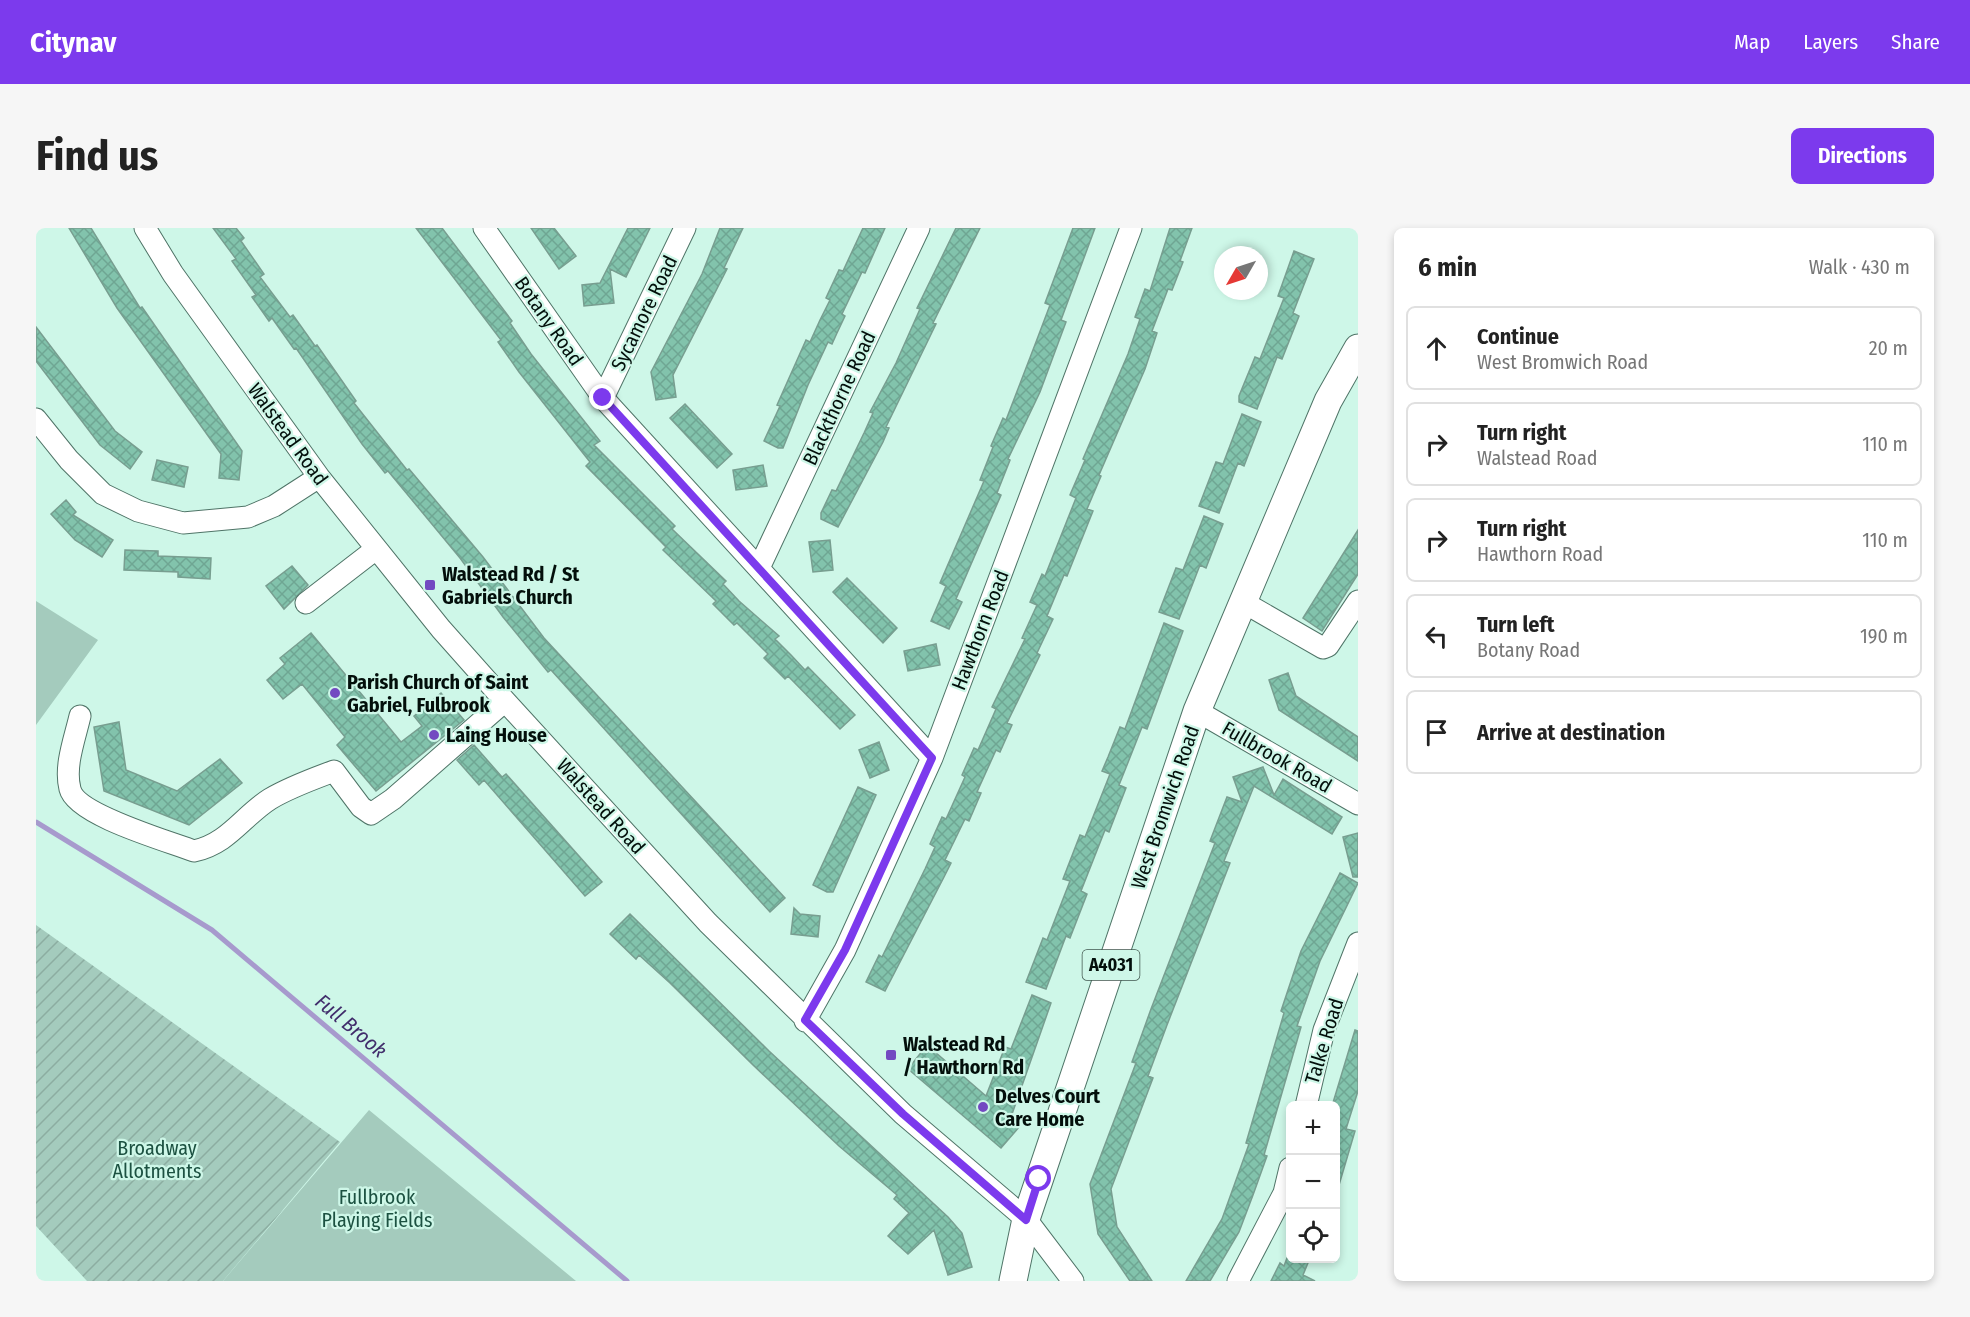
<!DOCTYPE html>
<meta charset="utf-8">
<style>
body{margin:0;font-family:"Fira Sans Condensed",sans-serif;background:#f6f6f6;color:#222}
.controls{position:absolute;right:18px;bottom:18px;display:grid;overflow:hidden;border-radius:9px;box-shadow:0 3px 9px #0003}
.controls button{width:54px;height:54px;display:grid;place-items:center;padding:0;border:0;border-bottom:2px solid #e0e0e0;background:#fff;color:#222;font:30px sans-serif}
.compass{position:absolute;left:1178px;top:18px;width:54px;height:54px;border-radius:50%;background:#fff;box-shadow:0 3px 9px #0003;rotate:231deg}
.stop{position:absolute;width:18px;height:18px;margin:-14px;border:4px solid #7c3aed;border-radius:50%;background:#fff}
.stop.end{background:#7c3aed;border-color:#fff;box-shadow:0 2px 6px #0008}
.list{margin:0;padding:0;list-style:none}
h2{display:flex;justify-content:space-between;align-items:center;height:78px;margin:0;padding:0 24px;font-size:26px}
h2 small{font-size:20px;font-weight:400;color:#767676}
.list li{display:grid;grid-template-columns:39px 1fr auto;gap:18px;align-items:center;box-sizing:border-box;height:84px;margin:0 12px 12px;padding:0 12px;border:2px solid #e0e0e0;border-radius:9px}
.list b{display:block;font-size:22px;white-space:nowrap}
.list p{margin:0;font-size:20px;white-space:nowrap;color:#767676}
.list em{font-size:20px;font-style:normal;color:#767676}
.icon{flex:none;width:33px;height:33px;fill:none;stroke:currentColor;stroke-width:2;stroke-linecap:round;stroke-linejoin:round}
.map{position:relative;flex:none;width:1322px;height:1053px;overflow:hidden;border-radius:9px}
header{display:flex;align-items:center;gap:36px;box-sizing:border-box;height:84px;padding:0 30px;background:#7c3aed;color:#fff}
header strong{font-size:28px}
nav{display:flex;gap:33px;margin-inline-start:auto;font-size:21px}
.intro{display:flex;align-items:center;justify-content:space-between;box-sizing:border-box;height:144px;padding:0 36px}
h1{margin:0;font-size:42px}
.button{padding:15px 27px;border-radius:9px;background:#7c3aed;color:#fff;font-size:21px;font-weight:700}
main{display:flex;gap:36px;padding:0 36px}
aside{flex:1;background:#fff;border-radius:9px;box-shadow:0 3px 9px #0003}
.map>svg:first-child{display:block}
.park{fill:#a4cbbd}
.garden{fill:url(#garden-furrows)}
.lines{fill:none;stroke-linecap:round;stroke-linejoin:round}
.stream{stroke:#a79acd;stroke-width:5}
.building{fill:url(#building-cross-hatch);stroke:#789e90;stroke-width:1.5}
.minor-casing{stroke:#4f7467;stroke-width:23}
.major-casing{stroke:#4f7467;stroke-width:29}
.minor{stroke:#fff;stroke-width:21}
.major{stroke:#fff;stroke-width:27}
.route{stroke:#7c3aed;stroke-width:8}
.poi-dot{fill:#7349c1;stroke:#cef7e8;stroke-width:2}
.labels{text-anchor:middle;stroke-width:4.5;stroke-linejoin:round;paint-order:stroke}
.shield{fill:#cef7e8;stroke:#40554d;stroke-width:1.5}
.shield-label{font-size:18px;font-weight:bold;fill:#030f0b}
.street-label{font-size:20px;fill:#030f0b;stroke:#cef7e8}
.poi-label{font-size:20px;font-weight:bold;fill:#030f0b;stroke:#cef7e8;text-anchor:start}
.park-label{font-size:20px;fill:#1c5141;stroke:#cef7e8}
.water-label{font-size:21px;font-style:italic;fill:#412d6b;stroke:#cef7e8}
</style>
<header>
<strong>Citynav</strong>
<nav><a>Map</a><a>Layers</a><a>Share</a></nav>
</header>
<div class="intro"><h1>Find us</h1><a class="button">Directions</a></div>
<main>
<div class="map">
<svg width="1322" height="1053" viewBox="0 0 1322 1053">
<defs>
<pattern id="garden-furrows" width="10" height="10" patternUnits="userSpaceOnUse" patternTransform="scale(1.5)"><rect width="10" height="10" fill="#a4cbbd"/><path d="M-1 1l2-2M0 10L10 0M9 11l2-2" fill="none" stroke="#8cada1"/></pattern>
<pattern id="building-cross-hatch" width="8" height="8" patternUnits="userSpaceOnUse" patternTransform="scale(1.5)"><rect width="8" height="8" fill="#82c3ac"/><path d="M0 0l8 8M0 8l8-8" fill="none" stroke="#6fa693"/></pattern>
</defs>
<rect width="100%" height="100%" fill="#cef7e8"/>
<path class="park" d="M 0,373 L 62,412 L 0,497 Z
M 333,882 L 540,1053 L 187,1053 Z"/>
<path class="garden" d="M 0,697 L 304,914 L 187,1053 L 51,1053 L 0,998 Z"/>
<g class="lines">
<path class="stream" d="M 0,594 L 176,702 L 591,1053"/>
</g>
<path class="building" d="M 33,0 L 55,0 L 104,80 L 106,79 L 206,223 L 203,252 L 183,250 L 185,226 L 81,80 Z
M 177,0 L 200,0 L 208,10 L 205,13 L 228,46 L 224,49 L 254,89 L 257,87 L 279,118 L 281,117 L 320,173 L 318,175 L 371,242 L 373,241 L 447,329 L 508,410 L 749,670 L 734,684 L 515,442 L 512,444 L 467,389 L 424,330 L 352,243 L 349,245 L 326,216 L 260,120 L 258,121 L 236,90 L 233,93 L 216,69 L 220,67 L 196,33 L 200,31 Z
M 380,0 L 406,0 L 476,93 L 474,95 L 495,126 L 564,213 L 558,217 L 639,298 L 636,301 L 690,353 L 687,356 L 703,373 L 743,408 L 739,411 L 755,427 L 769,442 L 772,439 L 819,487 L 804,501 L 752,448 L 749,451 L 728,430 L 732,426 L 701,395 L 698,397 L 677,376 L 680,373 L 627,322 L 630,319 L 550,238 L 554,234 L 483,144 L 462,114 L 465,112 Z
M 495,0 L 518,0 L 540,28 L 523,41 Z
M 592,0 L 614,0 L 590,49 L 574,41 L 578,75 L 548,78 L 546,57 L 564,55 Z
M 684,0 L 707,0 L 688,40 L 691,41 L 637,147 L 640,169 L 620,172 L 615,144 L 666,46 Z
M 827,0 L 849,0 L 829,45 L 826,44 L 806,86 L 809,88 L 801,105 L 796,116 L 792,114 L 772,157 L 747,220 L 742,220 L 728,213 L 744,178 L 741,177 L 770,112 L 774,114 L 784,92 L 794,72 L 790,70 L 803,42 L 807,43 Z
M 920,0 L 944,0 L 897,95 L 900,96 L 850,199 L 853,200 L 847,214 L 802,299 L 785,291 L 785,285 L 796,262 L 800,263 L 828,205 L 837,185 L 834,184 L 860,135 L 884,81 L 881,80 Z
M 1037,0 L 1059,0 L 1025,92 L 1030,94 L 1004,164 L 972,231 L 974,232 L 961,265 L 965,267 L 920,371 L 926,374 L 913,401 L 895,393 L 910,358 L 904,355 L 948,253 L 944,252 L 957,219 L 955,218 L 967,190 L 970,192 L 1000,114 L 1014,77 L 1009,75 Z
M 1134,0 L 1156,0 L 1144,33 L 1147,34 L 1136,62 L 1132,61 L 1116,103 L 1121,105 L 1109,141 L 1063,247 L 1065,248 L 1051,281 L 1057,283 L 1031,348 L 1028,347 L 1011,388 L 1017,391 L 1001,425 L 1004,427 L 971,495 L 976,497 L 964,524 L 960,522 L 941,564 L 945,565 L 933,593 L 929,591 L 909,632 L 915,635 L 908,649 L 849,763 L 830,754 L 843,727 L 846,729 L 889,641 L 899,619 L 894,616 L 906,589 L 910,591 L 929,549 L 926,547 L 938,520 L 942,522 L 960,481 L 956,479 L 989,411 L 986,410 L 1001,377 L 994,374 L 1006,346 L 1009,348 L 1040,270 L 1034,267 L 1049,232 L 1047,231 L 1092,126 L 1104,91 L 1099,89 L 1109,61 L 1114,63 Z
M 1258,23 L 1278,31 L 1257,85 L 1263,88 L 1246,131 L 1241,129 L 1221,181 L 1203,174 L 1203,168 L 1219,129 L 1224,131 L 1248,70 L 1242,68 Z
M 0,99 L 79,203 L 106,224 L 94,241 L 64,217 L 0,133 Z
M 649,176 L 696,226 L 681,240 L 634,190 Z
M 1206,186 L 1225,194 L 1208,238 L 1202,235 L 1183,285 L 1163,278 L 1180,234 L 1187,236 Z
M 121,232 L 152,239 L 148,259 L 116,252 Z
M 727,237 L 731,258 L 700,262 L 697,242 Z
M 30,272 L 40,284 L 37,287 L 77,312 L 66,329 L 39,312 L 15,286 Z
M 1168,288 L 1187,296 L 1170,340 L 1164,337 L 1143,391 L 1123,384 L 1140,340 L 1147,342 Z
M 1322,302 L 1322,346 L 1286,403 L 1267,390 Z
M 794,312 L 797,342 L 777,344 L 773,314 Z
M 89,322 L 122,323 L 122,328 L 175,330 L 174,351 L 142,349 L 142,344 L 88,342 Z
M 256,338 L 272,357 L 248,381 L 230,358 Z
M 811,350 L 861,400 L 847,415 L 797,364 Z
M 1128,395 L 1147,403 L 1111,501 L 1106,499 L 1091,537 L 1083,557 L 1090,560 L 1073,604 L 1069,602 L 1045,663 L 1051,666 L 1034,710 L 1030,708 L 1010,761 L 990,754 L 1007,710 L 1011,712 L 1034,653 L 1027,651 L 1044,607 L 1049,609 L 1074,546 L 1066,543 L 1072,529 L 1084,499 L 1089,501 Z
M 275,405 L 365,514 L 386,498 L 378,488 L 405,465 L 428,492 L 340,563 L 301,517 L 309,509 L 266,456 L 247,471 L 231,452 L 249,436 L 244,430 Z
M 900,416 L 904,437 L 872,443 L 868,423 Z
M 1252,445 L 1260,468 L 1322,509 L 1322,533 L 1243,482 L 1233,452 Z
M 83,494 L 90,542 L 141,563 L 184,531 L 206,555 L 153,597 L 68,563 L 58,499 Z
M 843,514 L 853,542 L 834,550 L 823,522 Z
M 438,517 L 466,549 L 470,546 L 566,654 L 549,668 L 448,552 L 443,557 L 421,532 Z
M 1227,539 L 1238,567 L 1247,551 L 1306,589 L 1296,606 L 1218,558 L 1188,633 L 1194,635 L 1131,797 L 1112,848 L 1117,850 L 1075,961 L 1081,999 L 1116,1053 L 1094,1053 L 1062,1006 L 1054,956 L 1100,835 L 1096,834 L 1115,781 L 1179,615 L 1174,613 L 1191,569 L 1206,574 L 1197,549 Z
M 822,559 L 840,567 L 797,664 L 791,664 L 777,657 Z
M 1322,605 L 1322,649 L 1317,649 L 1307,609 Z
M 1304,645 L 1322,655 L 1284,733 L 1261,798 L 1265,799 L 1228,927 L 1231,928 L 1217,967 L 1203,1004 L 1174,1053 L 1150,1053 L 1186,991 L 1213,916 L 1210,915 L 1248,785 L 1245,783 L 1265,723 Z
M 758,680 L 764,686 L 784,688 L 782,709 L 755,706 Z
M 594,686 L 733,823 L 912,989 L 926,1005 L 936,1039 L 912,1047 L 898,1002 L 872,1026 L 852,1008 L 873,985 L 858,971 L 861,967 L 803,918 L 717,837 L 634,755 L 603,727 L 600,731 L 574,706 Z
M 996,767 L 1015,775 L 975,889 L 984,898 L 965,920 L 872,841 L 891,817 L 950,868 L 969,819 L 975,821 Z
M 1319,802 L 1322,803 L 1322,863 L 1310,901 L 1319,903 L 1303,957 L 1299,957 L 1299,878 L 1296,878 Z
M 1251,1030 L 1274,1030 L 1267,1047 L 1279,1053 L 1235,1053 L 1244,1035 L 1248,1038 Z"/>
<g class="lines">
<defs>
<path id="minor" d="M 109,0 L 137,46 L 283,249 L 405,401 L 469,473 L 672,695 L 867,886 L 990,991 L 1037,1053
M 448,0 L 567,170 L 896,530
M 567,170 L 649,0
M 0,191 L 33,232 L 67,266 L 102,283 L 147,295 L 212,289 L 238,278 L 283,249
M 723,340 L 883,0
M 1207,374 L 1287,420 L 1292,418 L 1322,373
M 270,375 L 340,321
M 1161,483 L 1322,576
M 44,488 C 39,510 28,538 34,561 C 40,587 132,613 158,623 C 192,616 207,588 234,571 C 254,559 277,551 298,543 L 325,579 L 335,586 L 357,571 L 469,473
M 769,793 L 809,722 L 896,530 L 1095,0
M 1270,878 L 1288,802 L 1322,715
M 1202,1053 L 1248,965 L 1254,940"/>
<path id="major" d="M 977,1053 L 990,991 L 1161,483 L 1292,173 L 1322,120"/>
</defs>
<use href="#minor" class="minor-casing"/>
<use href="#major" class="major-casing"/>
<use href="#minor" class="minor"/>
<use href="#major" class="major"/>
</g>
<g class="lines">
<path class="route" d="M 567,170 L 896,530 L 809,722 L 769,792 L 867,886 L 990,992 L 1003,951"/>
</g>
<g class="poi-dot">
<rect x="388" y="351" width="12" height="12" rx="3"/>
<circle cx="299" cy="465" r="6"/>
<circle cx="398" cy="507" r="6"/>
<rect x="849" y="821" width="12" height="12" rx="3"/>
<circle cx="947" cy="879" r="6"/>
</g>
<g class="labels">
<rect class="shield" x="1046.5" y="722" width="57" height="30" rx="4.5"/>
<g class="shield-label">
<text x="1075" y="743">A4031</text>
</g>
<g class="street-label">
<text transform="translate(608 85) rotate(-64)" y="7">Sycamore Road</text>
<text transform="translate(513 93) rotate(55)" y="7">Botany Road</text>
<text transform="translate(803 170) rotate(-65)" y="7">Blackthorne Road</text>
<text transform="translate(252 206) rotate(54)" y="7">Walstead Road</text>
<text transform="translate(944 402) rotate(-69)" y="7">Hawthorn Road</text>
<text transform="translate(1241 529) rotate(30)" y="7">Fullbrook Road</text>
<text transform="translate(565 578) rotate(48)" y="7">Walstead Road</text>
<text transform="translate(1129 579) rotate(-71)" y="7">West Bromwich Road</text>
<text transform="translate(1288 813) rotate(-73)" y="7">Talke Road</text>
</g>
<g class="poi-label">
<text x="406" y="353">Walstead Rd / St<tspan x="406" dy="23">Gabriels Church</tspan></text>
<text x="311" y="461">Parish Church of Saint<tspan x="311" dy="23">Gabriel, Fulbrook</tspan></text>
<text x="410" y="514">Laing House</text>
<text x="867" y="823">Walstead Rd<tspan x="867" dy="23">/ Hawthorn Rd</tspan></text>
<text x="959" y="875">Delves Court<tspan x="959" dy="23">Care Home</tspan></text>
</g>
<g class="park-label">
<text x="121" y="927">Broadway<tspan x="121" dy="23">Allotments</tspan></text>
<text x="341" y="976">Fullbrook<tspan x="341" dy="23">Playing Fields</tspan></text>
</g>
<g class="water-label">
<text transform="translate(315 798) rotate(40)" y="7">Full Brook</text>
</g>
</g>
</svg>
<div class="controls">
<button>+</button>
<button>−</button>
<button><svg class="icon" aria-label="locate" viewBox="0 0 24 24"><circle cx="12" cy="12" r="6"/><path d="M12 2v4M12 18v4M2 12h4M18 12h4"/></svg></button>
</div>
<svg class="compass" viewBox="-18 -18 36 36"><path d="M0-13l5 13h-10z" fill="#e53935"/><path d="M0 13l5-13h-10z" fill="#767676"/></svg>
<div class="stop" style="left:1003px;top:951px"></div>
<div class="stop end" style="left:567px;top:170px"></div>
</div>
<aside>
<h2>6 min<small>Walk · 430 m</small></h2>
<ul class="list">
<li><svg class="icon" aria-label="ahead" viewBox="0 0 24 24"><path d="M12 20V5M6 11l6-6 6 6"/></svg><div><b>Continue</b><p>West Bromwich Road</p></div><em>20 m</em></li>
<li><svg class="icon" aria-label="right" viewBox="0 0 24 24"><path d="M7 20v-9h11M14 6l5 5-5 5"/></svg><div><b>Turn right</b><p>Walstead Road</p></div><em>110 m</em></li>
<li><svg class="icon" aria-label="right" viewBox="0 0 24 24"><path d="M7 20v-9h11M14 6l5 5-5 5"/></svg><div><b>Turn right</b><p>Hawthorn Road</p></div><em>110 m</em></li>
<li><svg class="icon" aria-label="left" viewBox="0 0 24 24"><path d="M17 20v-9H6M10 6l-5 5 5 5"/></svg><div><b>Turn left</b><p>Botany Road</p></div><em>190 m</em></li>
<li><svg class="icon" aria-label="arrive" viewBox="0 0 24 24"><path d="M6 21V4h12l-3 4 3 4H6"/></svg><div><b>Arrive at destination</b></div></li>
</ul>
</aside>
</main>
